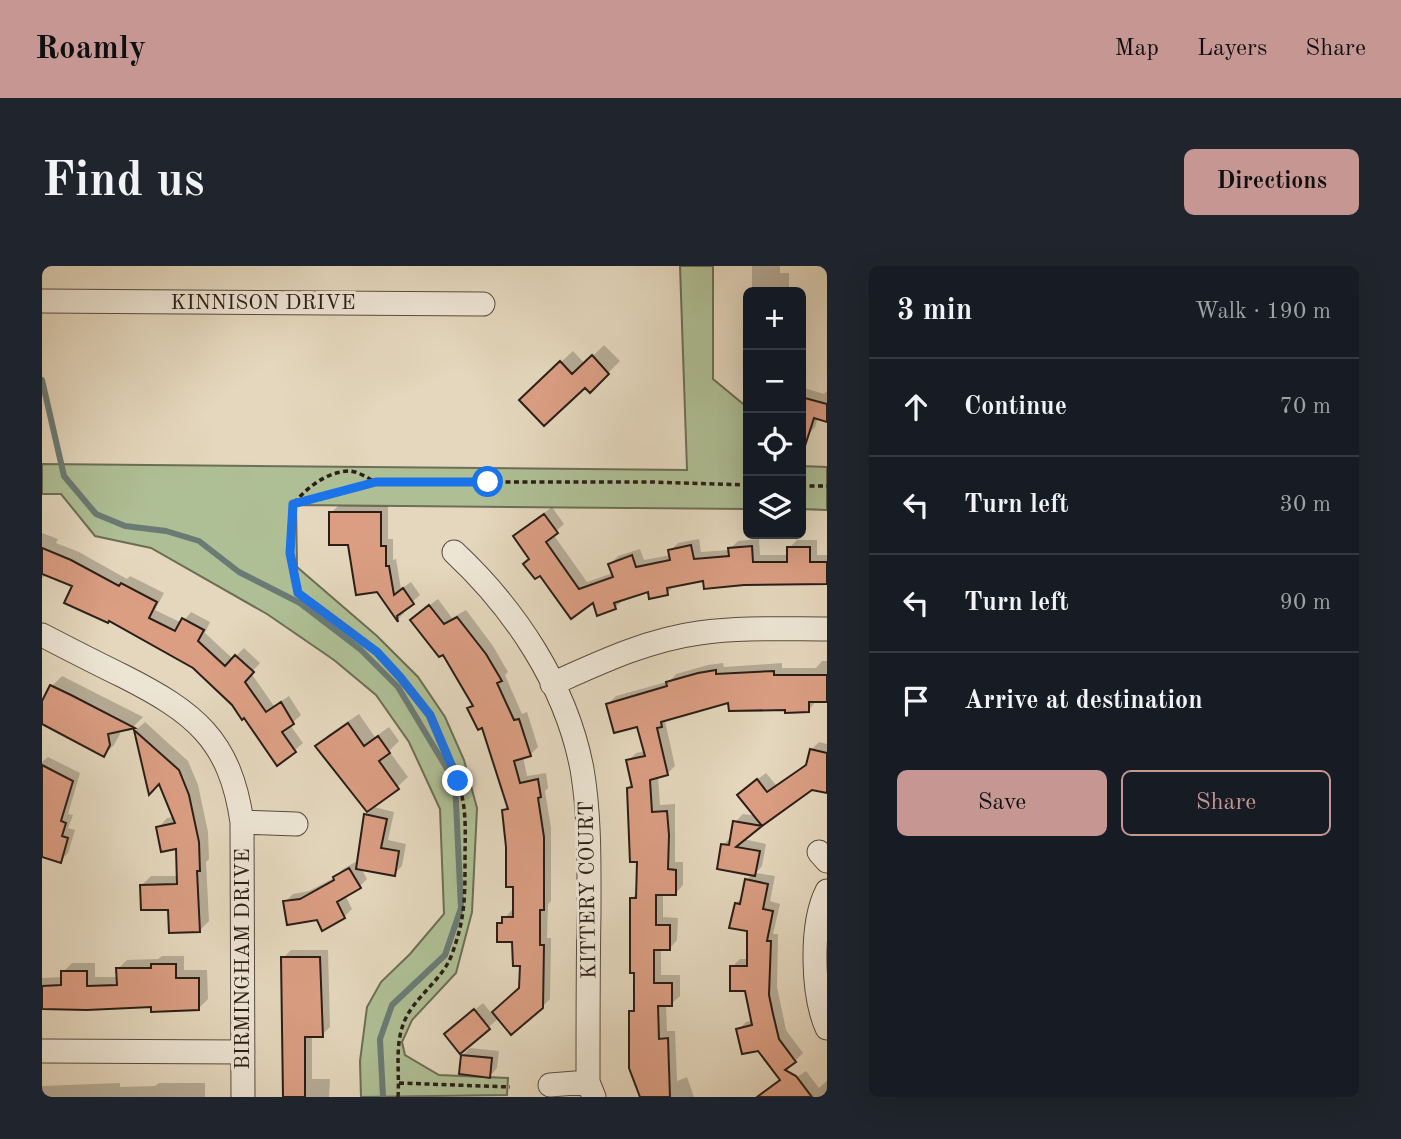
<!DOCTYPE html>
<meta charset="utf-8">
<style>
body{margin:0;font-family:"Old Standard TT",serif;background:#20242c;color:#f1f3f6}
.controls{position:absolute;right:21px;top:21px;display:grid;overflow:hidden;border-radius:10px;box-shadow:0 7px 28px #0002}
.controls button{width:63px;height:63px;display:grid;place-items:center;padding:0;border:0;border-bottom:2px solid #363941;background:#171b24;color:#f1f3f6;font:35px sans-serif}
.stop{position:absolute;width:21px;height:21px;margin:-16px;border:5px solid #1a73e8;border-radius:50%;background:#fff}
.stop.end{background:#1a73e8;border-color:#fff;box-shadow:0 2px 7px #0008}
.list{margin:0;padding:0;list-style:none}
h2{display:flex;justify-content:space-between;align-items:center;height:91px;margin:0;padding:0 28px;font-size:30px}
h2 small{font-size:23px;font-weight:400;color:#9ea1a6}
.list li{display:grid;grid-template-columns:46px 1fr auto;gap:21px;align-items:center;box-sizing:border-box;height:98px;padding:0 28px;border-top:2px solid #363941}
.list b{display:block;font-size:26px;white-space:nowrap}
.list em{font-size:23px;font-style:normal;color:#9ea1a6}
.actions{display:flex;gap:14px;padding:21px 28px}
.actions a{flex:1;padding:16px 0;border:2px solid #c59692;border-radius:10px;text-align:center;font-size:24px;color:#c59692}
.actions .main{background:#c59692;color:#111}
.icon{flex:none;width:38px;height:38px;fill:none;stroke:currentColor;stroke-width:2;stroke-linecap:round;stroke-linejoin:round}
.map{position:relative;flex:none;width:785px;height:831px;overflow:hidden;border-radius:10px}
header{display:flex;align-items:center;gap:42px;box-sizing:border-box;height:98px;padding:0 35px;background:#c59692;color:#111}
header strong{font-size:33px}
nav{display:flex;gap:38px;margin-inline-start:auto;font-size:24px}
.intro{display:flex;align-items:center;justify-content:space-between;box-sizing:border-box;height:168px;padding:0 42px}
h1{margin:0;font-size:49px}
.button{padding:18px 32px;border-radius:10px;background:#c59692;color:#111;font-size:24px;font-weight:700}
main{display:flex;gap:42px;padding:0 42px}
aside{flex:1;background:#171b24;border-radius:10px;box-shadow:0 7px 28px #0002}
.map>svg:first-child{display:block}
.green{fill:#afbf95;stroke:#6c6e56;stroke-width:2}
.shadow{fill:#0003}
.lines{fill:none;stroke-linecap:round;stroke-linejoin:round}
.stream{stroke:#6a7b75;stroke-width:6}
.building{fill:#db9e83;stroke:#2a1e17;stroke-width:2}
.street-casing{stroke:#584c40;stroke-width:25}
.path{stroke:#2a1e17;stroke-width:3.5;stroke-dasharray:5 3.5;stroke-linecap:butt}
.street{stroke:#ede5d4;stroke-width:23}
.route{stroke:#1a73e8;stroke-width:9}
.labels{text-anchor:middle;stroke-width:6;stroke-linejoin:round;paint-order:stroke}
.street-label{font-size:21px;fill:#2a1e17;stroke:#ede5d4}
</style>
<header>
<strong>Roamly</strong>
<nav><a>Map</a><a>Layers</a><a>Share</a></nav>
</header>
<div class="intro"><h1>Find us</h1><a class="button">Directions</a></div>
<main>
<div class="map">
<svg width="785" height="831" viewBox="0 0 785 831">
<rect width="100%" height="100%" fill="#e4d7bd"/>
<filter id="stains"><feTurbulence type="fractalNoise" baseFrequency=".00286" numOctaves="4"/><feColorMatrix values="0 0 0 0 .2 0 0 0 0 .09 0 0 0 0 .02 0 0 0 .5 -.17"/></filter>
<radialGradient id="worn" r=".72"><stop offset=".6" stop-color="#630" stop-opacity="0"/><stop offset="1" stop-color="#630" stop-opacity=".3"/></radialGradient>
<path class="green" d="M 638,0 L 671,0 L 671,113 L 706,142 L 706,243 L 254,239 L 255,301 L 335,370 L 376,411 L 403,451 L 422,494 L 435,542 L 430,646 L 414,707 L 370,754 L 360,776 L 363,789 L 397,809 L 466,812 L 465,829 L 319,831 L 318,795 L 325,741 L 339,716 L 368,688 L 402,648 L 398,543 L 367,476 L 334,429 L 292,394 L 225,348 L 109,282 L 53,270 L 19,228 L 0,228 L 0,198 L 645,204 Z
M 759,200 L 785,201 L 785,244 L 759,243 Z"/>
<path class="shadow" d="M 710,0 L 738,0 L 738,7 L 747,7 L 747,23 L 752,23 L 752,26 L 710,26 Z
M 562,79 L 578,95 L 548,125 L 543,119 L 491,122 L 531,85 L 543,98 Z
M 762,122 L 782,128 L 785,125 L 785,154 L 776,151 L 773,161 L 766,169 L 759,167 L 759,125 Z
M 296,240 L 346,240 L 346,273 L 351,273 L 351,294 L 354,293 L 359,323 L 369,316 L 378,329 L 362,343 L 362,347 L 356,353 L 336,324 L 289,247 Z
M 510,241 L 522,258 L 511,268 L 545,316 L 571,307 L 568,298 L 576,290 L 598,283 L 602,294 L 629,289 L 628,285 L 636,277 L 657,273 L 659,286 L 687,284 L 696,275 L 717,273 L 718,289 L 747,289 L 747,282 L 755,274 L 775,274 L 775,289 L 785,289 L 785,318 L 663,313 L 634,319 L 625,327 L 607,324 L 581,334 L 573,342 L 552,334 L 489,292 L 473,270 Z
M 0,267 L 16,273 L 14,277 L 37,286 L 85,313 L 88,310 L 122,327 L 113,344 L 140,357 L 149,346 L 168,356 L 163,367 L 191,393 L 202,382 L 218,397 L 209,407 L 232,440 L 247,430 L 259,449 L 248,459 L 261,477 L 253,484 L 191,438 L 152,401 L 33,319 L 5,308 L 0,312 Z
M 396,333 L 410,352 L 424,344 L 451,380 L 466,406 L 463,409 L 480,448 L 485,446 L 496,481 L 488,489 L 481,491 L 485,510 L 504,507 L 506,522 L 503,525 L 509,562 L 509,635 L 506,638 L 505,672 L 509,672 L 508,733 L 500,741 L 457,752 L 418,786 L 409,764 L 441,737 L 450,748 L 479,722 L 479,698 L 472,674 L 457,658 L 470,644 L 473,644 L 473,619 L 461,544 L 467,539 L 441,460 L 428,443 L 432,438 L 378,346 Z
M 780,395 L 785,395 L 785,434 L 775,434 L 766,445 L 688,434 L 623,455 L 633,500 L 625,508 L 616,510 L 618,539 L 633,538 L 633,596 L 641,596 L 641,619 L 633,628 L 621,627 L 621,651 L 636,652 L 635,674 L 627,683 L 619,682 L 619,709 L 638,709 L 638,730 L 629,738 L 624,738 L 625,765 L 633,765 L 635,815 L 645,811 L 652,831 L 600,831 L 589,801 L 589,745 L 594,741 L 590,632 L 596,626 L 597,594 L 586,522 L 591,518 L 586,495 L 594,487 L 604,485 L 596,458 L 566,438 L 574,430 L 628,415 L 634,408 L 666,399 L 681,397 L 682,401 L 740,397 L 740,402 L 774,402 Z
M 20,410 L 101,451 L 92,460 L 77,464 L 78,468 L 72,479 L 62,489 L 0,456 L 0,440 L 10,420 Z
M 317,448 L 333,471 L 347,461 L 357,475 L 347,485 L 366,511 L 355,521 L 276,480 L 286,469 Z
M 103,456 L 146,495 L 156,519 L 166,566 L 167,593 L 164,596 L 167,655 L 157,665 L 100,619 L 109,610 L 137,610 L 136,580 L 116,562 L 125,552 L 132,551 L 118,516 L 108,526 L 94,464 Z
M 777,476 L 785,478 L 785,525 L 769,522 L 701,573 L 724,578 L 720,600 L 714,607 L 733,610 L 728,635 L 738,638 L 731,668 L 736,668 L 735,721 L 744,764 L 761,787 L 753,795 L 717,783 L 696,764 L 704,756 L 711,754 L 704,724 L 690,701 L 698,693 L 707,693 L 707,664 L 694,638 L 701,630 L 704,614 L 711,608 L 681,579 L 689,571 L 693,556 L 701,548 L 715,550 L 705,521 L 724,507 L 734,519 L 766,497 L 769,484 Z
M 6,491 L 38,507 L 26,548 L 31,549 L 26,562 L 33,564 L 26,587 L 18,595 L 0,589 L 0,496 Z
M 332,541 L 352,546 L 346,574 L 364,578 L 360,600 L 352,608 L 319,602 L 325,613 L 317,621 L 303,629 L 310,643 L 302,651 L 276,652 L 243,636 L 251,628 L 267,625 L 292,612 L 301,603 L 317,594 L 324,549 Z
M 249,684 L 286,684 L 288,761 L 280,769 L 270,769 L 270,813 L 288,813 L 287,831 L 243,831 L 241,692 Z
M 120,690 L 142,690 L 142,704 L 165,704 L 166,733 L 157,742 L 111,739 L 0,742 L 0,712 L 21,711 L 21,706 L 30,697 L 53,697 L 53,711 L 76,711 L 76,703 L 85,694 L 116,693 Z
M 428,782 L 457,785 L 455,802 L 448,810 L 420,790 Z
M 764,805 L 777,822 L 785,815 L 785,831 L 726,831 Z
M 78,817 L 78,821 L 113,820 L 117,817 L 163,817 L 163,831 L 0,831 L 0,820 Z"/>
<g class="lines">
<path class="stream" d="M 0,114 L 22,210 L 54,248 L 83,260 L 124,265 L 157,275 L 197,306 L 258,337 L 318,383 L 356,421 L 413,516 L 419,642 L 403,689 L 350,739 L 338,773 L 341,831"/>
</g>
<path class="building" d="M 550,89 L 567,108 L 548,127 L 543,122 L 502,160 L 477,134 L 518,95 L 530,108 Z
M 759,131 L 785,138 L 785,156 L 772,152 L 762,183 L 759,183 Z
M 287,246 L 339,246 L 339,280 L 344,280 L 344,300 L 347,300 L 352,329 L 361,322 L 372,338 L 355,350 L 356,356 L 335,326 L 314,329 L 306,279 L 287,279 Z
M 502,248 L 516,267 L 504,276 L 537,323 L 571,311 L 566,298 L 590,289 L 594,301 L 628,294 L 626,284 L 649,279 L 652,293 L 687,290 L 686,282 L 710,280 L 711,296 L 745,296 L 745,281 L 768,281 L 768,296 L 785,296 L 785,318 L 702,319 L 662,323 L 661,315 L 625,322 L 626,329 L 607,333 L 606,326 L 572,337 L 574,343 L 555,350 L 551,337 L 529,353 L 498,310 L 493,313 L 481,298 L 487,293 L 471,270 Z
M 0,282 L 29,294 L 77,320 L 79,317 L 115,336 L 107,352 L 133,365 L 140,352 L 162,364 L 156,375 L 183,400 L 193,389 L 212,406 L 203,416 L 224,446 L 239,436 L 252,458 L 240,466 L 254,486 L 235,500 L 202,452 L 200,454 L 190,439 L 151,402 L 67,355 L 66,357 L 22,337 L 30,320 L 0,308 Z
M 387,339 L 402,358 L 415,351 L 444,388 L 460,415 L 455,417 L 472,454 L 477,453 L 489,490 L 472,495 L 478,517 L 496,513 L 499,531 L 496,532 L 502,571 L 502,644 L 498,644 L 498,679 L 502,679 L 501,742 L 469,769 L 450,746 L 477,722 L 478,700 L 471,700 L 470,676 L 455,676 L 455,657 L 460,657 L 460,651 L 471,651 L 471,621 L 464,621 L 464,581 L 460,544 L 466,543 L 440,462 L 436,464 L 425,442 L 431,440 L 401,389 L 397,391 L 368,354 Z
M 674,404 L 674,408 L 732,405 L 732,409 L 785,409 L 785,436 L 767,436 L 767,446 L 743,447 L 743,444 L 687,445 L 686,437 L 619,456 L 620,461 L 615,462 L 626,509 L 608,514 L 610,546 L 625,545 L 627,569 L 626,603 L 634,604 L 634,629 L 614,629 L 614,659 L 628,659 L 628,684 L 612,684 L 612,717 L 630,717 L 630,740 L 616,740 L 617,773 L 626,772 L 628,831 L 598,831 L 587,802 L 587,745 L 592,745 L 592,707 L 588,707 L 588,632 L 594,632 L 595,596 L 588,596 L 585,522 L 590,521 L 584,494 L 603,490 L 595,461 L 572,467 L 564,438 L 625,420 L 624,416 L 656,407 Z
M 8,419 L 29,429 L 93,462 L 66,468 L 68,479 L 62,491 L 0,458 L 0,435 Z
M 306,457 L 322,480 L 336,470 L 348,487 L 337,495 L 357,523 L 325,546 L 273,480 Z
M 92,464 L 137,504 L 147,529 L 157,576 L 158,605 L 155,605 L 158,666 L 127,667 L 126,644 L 99,644 L 98,619 L 135,618 L 134,583 L 119,586 L 114,561 L 133,557 L 117,518 L 107,529 Z
M 768,483 L 785,487 L 785,527 L 770,524 L 720,560 L 695,529 L 715,513 L 725,526 L 764,499 Z
M 0,499 L 31,515 L 19,555 L 24,557 L 20,570 L 26,572 L 19,597 L 0,591 Z
M 322,548 L 345,553 L 339,582 L 357,585 L 353,610 L 314,603 Z
M 691,555 L 720,560 L 694,581 L 718,585 L 713,610 L 675,603 L 679,578 L 687,579 Z
M 307,602 L 319,622 L 295,636 L 303,652 L 280,665 L 275,654 L 245,659 L 241,635 L 258,633 L 292,614 L 291,611 Z
M 703,613 L 726,618 L 721,643 L 731,645 L 725,675 L 729,675 L 727,729 L 731,748 L 737,773 L 754,796 L 743,804 L 754,810 L 770,831 L 715,831 L 738,814 L 716,785 L 700,788 L 694,763 L 710,759 L 703,725 L 688,725 L 688,700 L 705,700 L 705,665 L 687,662 L 693,637 L 698,638 Z
M 239,691 L 278,691 L 281,771 L 263,771 L 263,831 L 241,831 Z
M 109,698 L 134,698 L 134,712 L 157,712 L 157,744 L 109,746 L 109,741 L 45,744 L 0,743 L 0,720 L 19,719 L 19,705 L 45,705 L 45,720 L 75,719 L 74,702 L 109,702 Z
M 432,743 L 448,763 L 418,788 L 402,768 Z
M 419,789 L 450,792 L 448,812 L 417,808 Z"/>
<g class="lines">
<defs>
<path id="street" d="M 0,35 L 441,38
M 412,286 C 473,343 524,419 540,503 C 548,550 547,598 547,646 C 546,703 546,759 546,816 L 552,831
M 0,369 C 27,383 54,397 81,410 C 152,446 188,473 200,556 L 201,831
M 510,418 C 557,397 605,374 657,367 C 699,361 742,363 785,363
M 200,556 L 254,558
M 777,586 L 785,595
M 785,625 C 768,658 770,729 785,762
M 0,785 L 201,786
M 508,819 L 546,816"/>
</defs>
<use href="#street" class="street-casing"/>
<path class="path" d="M 759,220 L 785,220
M 252,237 C 266,221 284,206 307,205 C 315,205 326,212 333,216
M 357,817 L 468,821
M 356,831 C 358,803 351,774 366,748 C 378,727 402,711 410,688 C 423,653 423,632 423,595 C 423,577 424,560 422,542 C 414,485 377,427 336,387 C 313,364 282,346 256,327 L 248,287 L 251,238 L 334,216 L 609,216 L 706,219"/>
<use href="#street" class="street"/>
</g>
<g class="lines">
<path class="route" d="M 416,515 L 388,449 L 358,411 L 335,386 L 256,327 L 248,287 L 251,238 L 334,216 L 446,216"/>
</g>
<g class="labels">
<g class="street-label">
<text x="221" y="43">KINNISON DRIVE</text>
<text transform="translate(545 624) rotate(-91)" y="7">KITTERY COURT</text>
<text transform="translate(200 693) rotate(-90)" y="7">BIRMINGHAM DRIVE</text>
</g>
</g>
<rect width="100%" height="100%" filter="url(#stains)"/>
<rect width="100%" height="100%" fill="url(#worn)"/>
</svg>
<div class="controls">
<button>+</button>
<button>−</button>
<button><svg class="icon" aria-label="locate" viewBox="0 0 24 24"><circle cx="12" cy="12" r="6"/><path d="M12 2v4M12 18v4M2 12h4M18 12h4"/></svg></button>
<button><svg class="icon" aria-label="layers" viewBox="0 0 24 24"><path d="M12 4l9 5-9 5-9-5zM3 14l9 5 9-5"/></svg></button>
</div>
<div class="stop" style="left:446px;top:216px"></div>
<div class="stop end" style="left:416px;top:515px"></div>
</div>
<aside>
<h2>3 min<small>Walk · 190 m</small></h2>
<ul class="list">
<li><svg class="icon" aria-label="ahead" viewBox="0 0 24 24"><path d="M12 20V5M6 11l6-6 6 6"/></svg><div><b>Continue</b></div><em>70 m</em></li>
<li><svg class="icon" aria-label="left" viewBox="0 0 24 24"><path d="M17 20v-9H6M10 6l-5 5 5 5"/></svg><div><b>Turn left</b></div><em>30 m</em></li>
<li><svg class="icon" aria-label="left" viewBox="0 0 24 24"><path d="M17 20v-9H6M10 6l-5 5 5 5"/></svg><div><b>Turn left</b></div><em>90 m</em></li>
<li><svg class="icon" aria-label="arrive" viewBox="0 0 24 24"><path d="M6 21V4h12l-3 4 3 4H6"/></svg><div><b>Arrive at destination</b></div></li>
</ul>
<div class="actions"><a class="main">Save</a><a>Share</a></div>
</aside>
</main>
